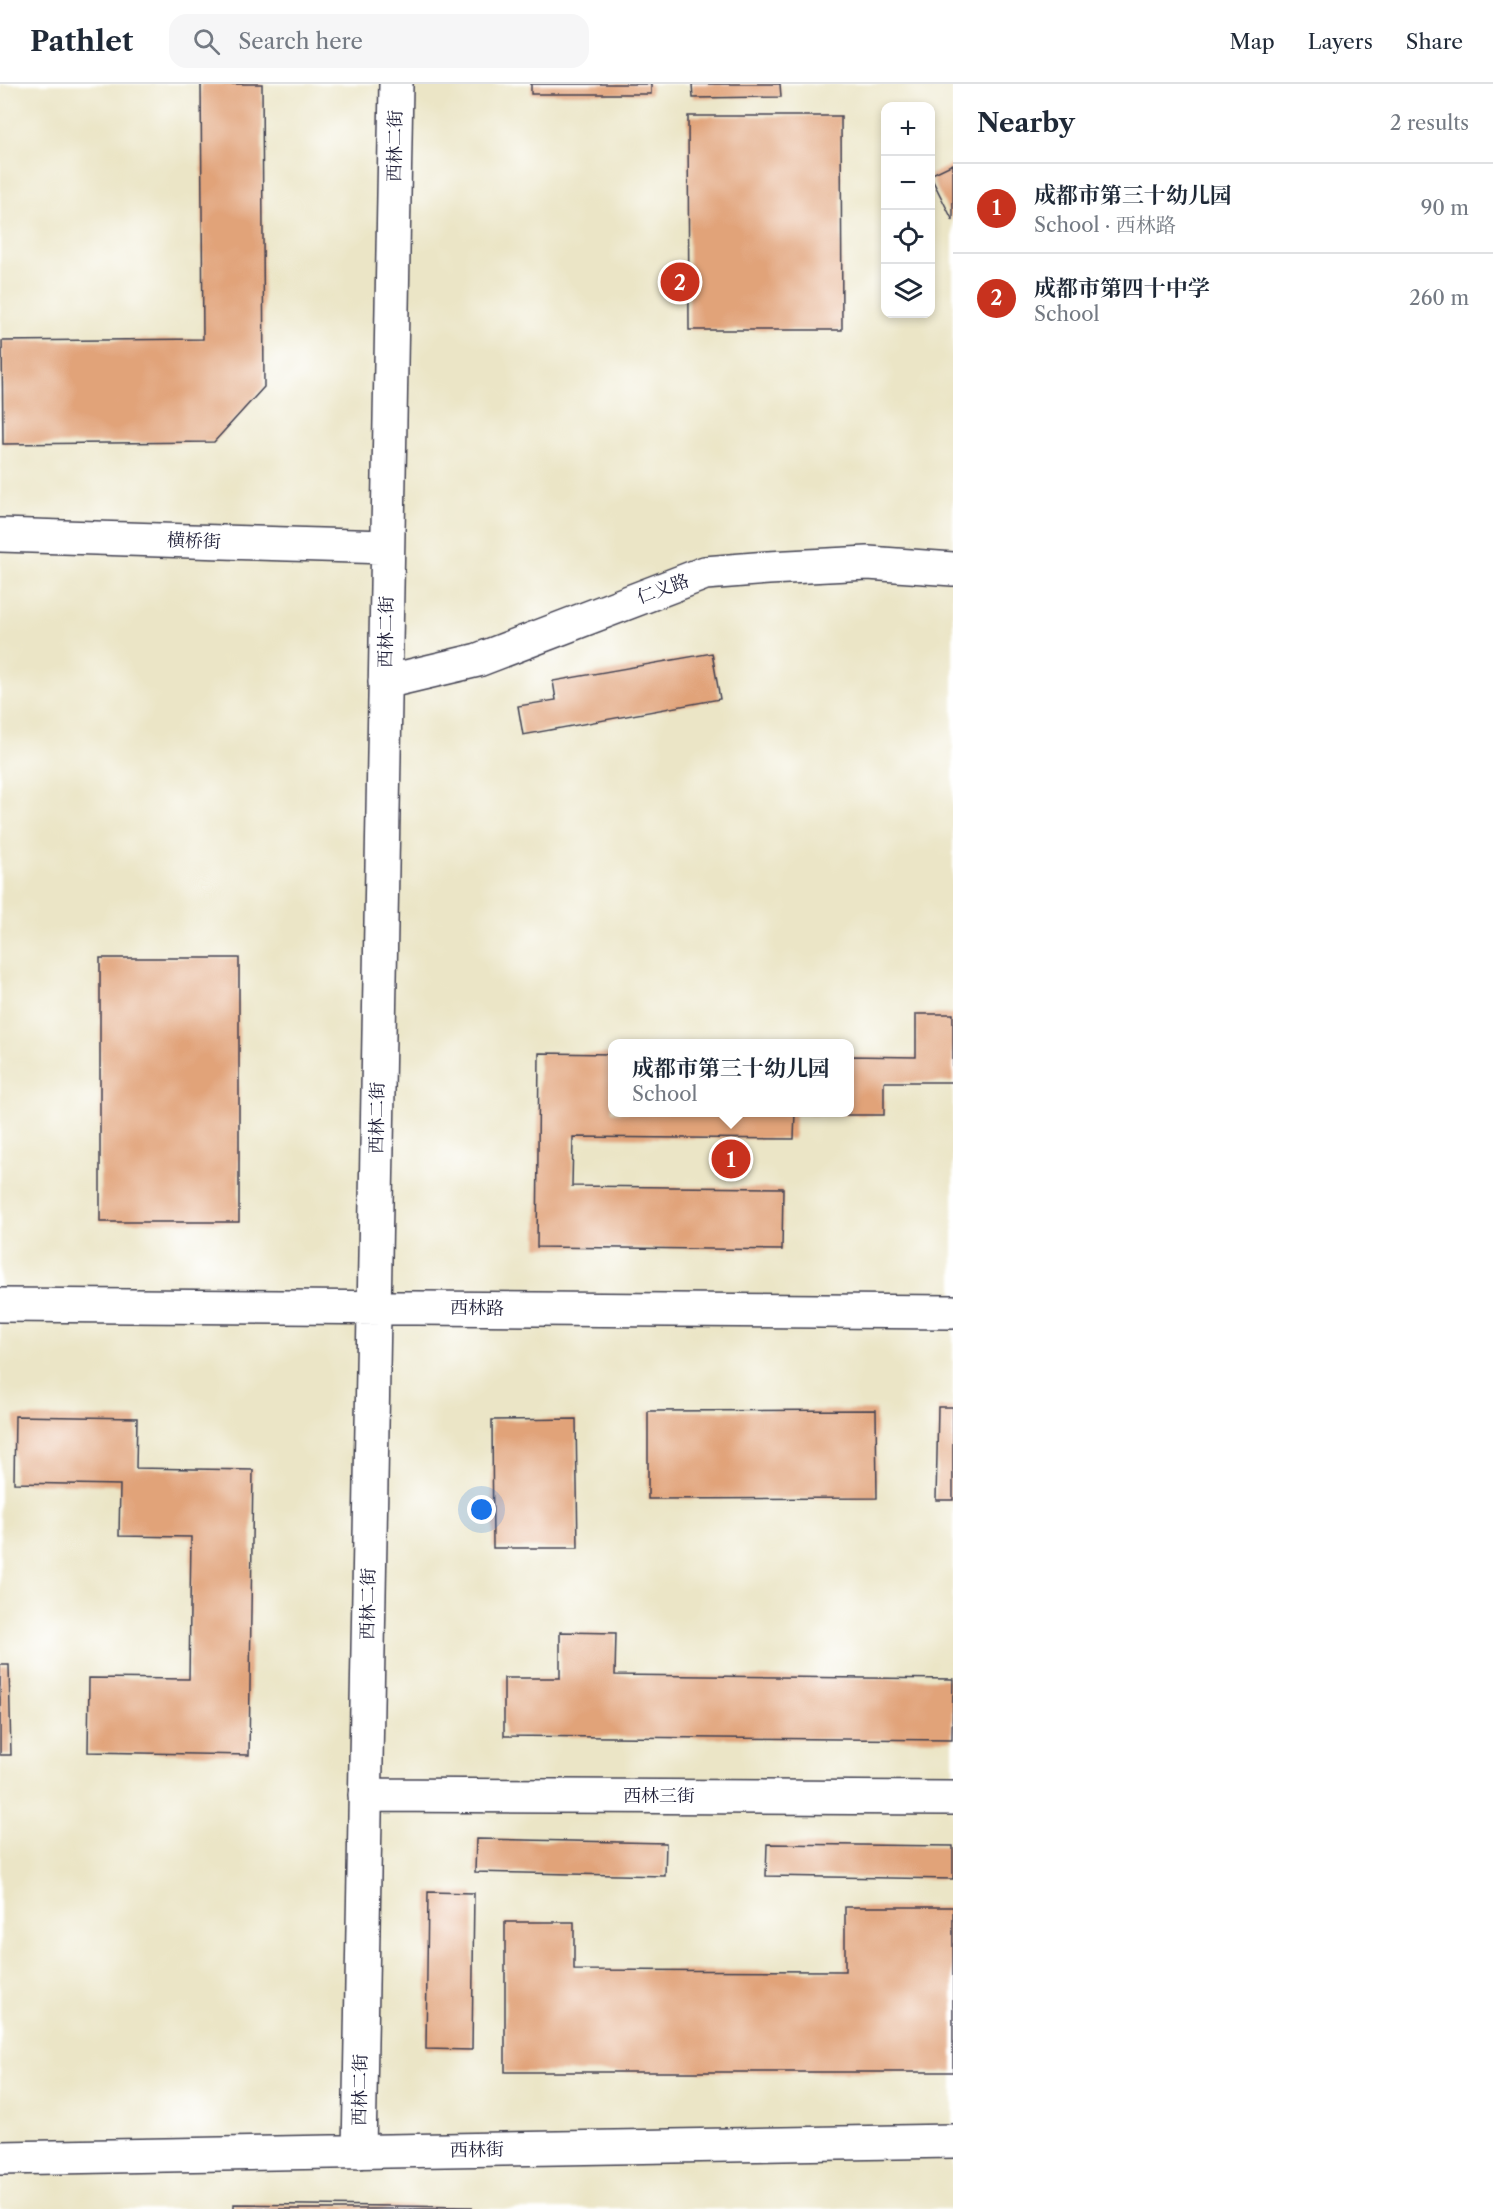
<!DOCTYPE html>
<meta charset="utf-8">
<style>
body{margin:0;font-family:"Libre Caslon Text","Noto Serif SC",serif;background:#f6f6f7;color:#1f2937}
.controls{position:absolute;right:18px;top:18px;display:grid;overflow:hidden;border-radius:12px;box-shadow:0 3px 9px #0003}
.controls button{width:54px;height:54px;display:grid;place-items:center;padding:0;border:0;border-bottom:2px solid #e0e1e3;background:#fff;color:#1f2937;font:30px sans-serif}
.you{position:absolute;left:482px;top:1426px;width:21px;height:21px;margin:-15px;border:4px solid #fff;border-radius:50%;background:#1a73e8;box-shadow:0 0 0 9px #1a73e833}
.badge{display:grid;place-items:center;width:39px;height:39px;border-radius:50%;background:#c8321e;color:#fff;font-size:20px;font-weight:700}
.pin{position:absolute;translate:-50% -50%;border:3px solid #fff;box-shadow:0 2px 6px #0006}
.popup{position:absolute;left:608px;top:955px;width:246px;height:78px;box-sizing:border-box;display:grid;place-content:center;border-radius:12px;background:#fff;filter:drop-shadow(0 2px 4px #0005);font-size:20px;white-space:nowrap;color:#747a83}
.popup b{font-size:22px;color:#1f2937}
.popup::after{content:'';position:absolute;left:50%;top:100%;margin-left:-12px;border:12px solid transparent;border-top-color:#fff}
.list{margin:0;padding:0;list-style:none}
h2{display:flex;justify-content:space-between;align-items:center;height:78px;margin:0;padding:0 24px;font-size:26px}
h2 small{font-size:20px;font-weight:400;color:#747a83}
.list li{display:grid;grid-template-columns:39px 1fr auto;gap:18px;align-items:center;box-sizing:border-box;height:90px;padding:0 24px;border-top:2px solid #e0e1e3}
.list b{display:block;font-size:22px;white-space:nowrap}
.list p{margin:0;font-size:20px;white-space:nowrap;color:#747a83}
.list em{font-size:20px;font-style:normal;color:#747a83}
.icon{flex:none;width:33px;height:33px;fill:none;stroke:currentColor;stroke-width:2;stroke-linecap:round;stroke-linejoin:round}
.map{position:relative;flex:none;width:953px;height:2125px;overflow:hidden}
header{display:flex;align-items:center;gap:36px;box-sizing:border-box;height:84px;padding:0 30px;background:#fff;border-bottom:2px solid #e0e1e3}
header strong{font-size:28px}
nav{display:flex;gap:33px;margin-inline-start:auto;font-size:21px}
.search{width:420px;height:54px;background:#f6f6f7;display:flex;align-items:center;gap:15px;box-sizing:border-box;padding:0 21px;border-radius:18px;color:#747a83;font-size:22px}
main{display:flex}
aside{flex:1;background:#fff}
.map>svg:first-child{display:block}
.building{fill:#e1a379}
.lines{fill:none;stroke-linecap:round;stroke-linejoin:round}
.minor-casing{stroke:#403f50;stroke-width:36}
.minor{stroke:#fff;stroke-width:33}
.labels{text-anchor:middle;stroke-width:5;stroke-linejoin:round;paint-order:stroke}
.street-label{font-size:18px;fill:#22223b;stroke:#fff}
</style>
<header>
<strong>Pathlet</strong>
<div class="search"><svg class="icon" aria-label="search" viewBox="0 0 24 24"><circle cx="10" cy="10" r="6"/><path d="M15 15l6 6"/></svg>Search here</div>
<nav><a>Map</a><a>Layers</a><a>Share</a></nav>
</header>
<main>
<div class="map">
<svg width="953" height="2125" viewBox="0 0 953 2125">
<rect width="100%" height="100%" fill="#fff"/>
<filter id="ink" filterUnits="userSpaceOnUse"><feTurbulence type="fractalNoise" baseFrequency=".0167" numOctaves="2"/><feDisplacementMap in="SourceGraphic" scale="12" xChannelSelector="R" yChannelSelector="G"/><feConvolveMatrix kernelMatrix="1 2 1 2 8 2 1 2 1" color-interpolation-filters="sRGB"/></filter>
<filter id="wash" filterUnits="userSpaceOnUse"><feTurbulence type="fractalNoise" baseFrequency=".008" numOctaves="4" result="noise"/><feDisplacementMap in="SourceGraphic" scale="24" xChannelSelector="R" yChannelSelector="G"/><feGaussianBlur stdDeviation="1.35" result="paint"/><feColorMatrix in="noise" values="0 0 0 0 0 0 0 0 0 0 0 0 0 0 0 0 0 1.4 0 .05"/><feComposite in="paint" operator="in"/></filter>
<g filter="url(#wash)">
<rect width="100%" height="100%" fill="#ebe5c6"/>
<g id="blocks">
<path class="building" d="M 201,0 L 262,0 L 264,303 L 214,358 L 3,360 L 2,257 L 203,255 Z
M 531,0 L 651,0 L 651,10 L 531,10 Z
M 692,0 L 780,0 L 781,13 L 693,14 Z
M 688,32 L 841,32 L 842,246 L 689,246 Z
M 953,80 L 953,137 L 930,91 Z
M 712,569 L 720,615 L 523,651 L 518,622 L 556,616 L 553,597 Z
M 100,874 L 239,874 L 239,1138 L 100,1138 Z
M 916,930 L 953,930 L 953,998 L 884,998 L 884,1031 L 808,1031 L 808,1028 L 849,1028 L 849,972 L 916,973 Z
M 539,969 L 612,970 L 612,1028 L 795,1028 L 794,1055 L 573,1053 L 572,1102 L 783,1104 L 782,1166 L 537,1163 Z
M 938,1323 L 953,1323 L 953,1416 L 936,1416 Z
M 876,1326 L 877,1414 L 648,1415 L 648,1327 Z
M 15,1332 L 137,1334 L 136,1384 L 253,1386 L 249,1671 L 88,1668 L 89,1594 L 189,1595 L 191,1453 L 119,1452 L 120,1401 L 14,1399 Z
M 576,1335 L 578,1464 L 493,1464 L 492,1336 Z
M 560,1548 L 616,1549 L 615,1591 L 953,1595 L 952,1656 L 504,1652 L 504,1594 L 560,1594 Z
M 0,1581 L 9,1581 L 11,1671 L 0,1671 Z
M 476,1755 L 666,1759 L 665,1792 L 475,1788 Z
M 767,1760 L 953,1762 L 953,1795 L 766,1792 Z
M 428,1808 L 474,1809 L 472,1966 L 426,1965 Z
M 845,1823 L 953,1823 L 953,1988 L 505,1988 L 505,1838 L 574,1838 L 574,1886 L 845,1887 Z
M 234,2120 L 472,2123 L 472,2125 L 234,2125 Z"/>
</g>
</g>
<g filter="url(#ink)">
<use href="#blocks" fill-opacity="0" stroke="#403f50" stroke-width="1.5"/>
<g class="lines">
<defs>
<path id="minor" d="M 0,451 L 387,463
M 385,598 L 478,576 L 705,489 L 768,484 L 868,479 L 953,485
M 0,1221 L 953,1228
M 365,1711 L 953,1714
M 359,2068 L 396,0
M 0,2074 L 953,2057"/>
</defs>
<use href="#minor" class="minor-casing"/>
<use href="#minor" class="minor"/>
</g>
</g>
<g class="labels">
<g class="street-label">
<text transform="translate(395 62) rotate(-89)" y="6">西林二街</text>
<text transform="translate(194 457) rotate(2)" y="6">横桥街</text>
<text transform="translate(663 505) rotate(-20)" y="6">仁义路</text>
<text transform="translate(386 548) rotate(-89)" y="6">西林二街</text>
<text transform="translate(377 1034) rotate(-89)" y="6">西林二街</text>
<text transform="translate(477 1224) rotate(1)" y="6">西林路</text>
<text transform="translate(368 1520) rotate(-89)" y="6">西林二街</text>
<text x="659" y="1718">西林三街</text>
<text transform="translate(360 2006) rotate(-89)" y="6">西林二街</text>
<text transform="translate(477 2066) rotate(-1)" y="6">西林街</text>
</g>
</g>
</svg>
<div class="controls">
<button>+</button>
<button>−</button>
<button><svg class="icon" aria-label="locate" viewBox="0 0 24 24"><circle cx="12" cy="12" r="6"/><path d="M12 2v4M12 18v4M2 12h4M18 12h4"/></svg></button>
<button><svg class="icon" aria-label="layers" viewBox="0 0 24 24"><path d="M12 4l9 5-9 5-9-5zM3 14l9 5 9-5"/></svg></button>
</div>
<div class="you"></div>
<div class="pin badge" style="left:731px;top:1075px">1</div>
<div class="popup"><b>成都市第三十幼儿园</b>School</div>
<div class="pin badge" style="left:680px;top:198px">2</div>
</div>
<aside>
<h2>Nearby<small>2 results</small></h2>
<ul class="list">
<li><span class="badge">1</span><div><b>成都市第三十幼儿园</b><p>School · 西林路</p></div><em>90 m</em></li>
<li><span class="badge">2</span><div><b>成都市第四十中学</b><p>School</p></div><em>260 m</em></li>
</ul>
</aside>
</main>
